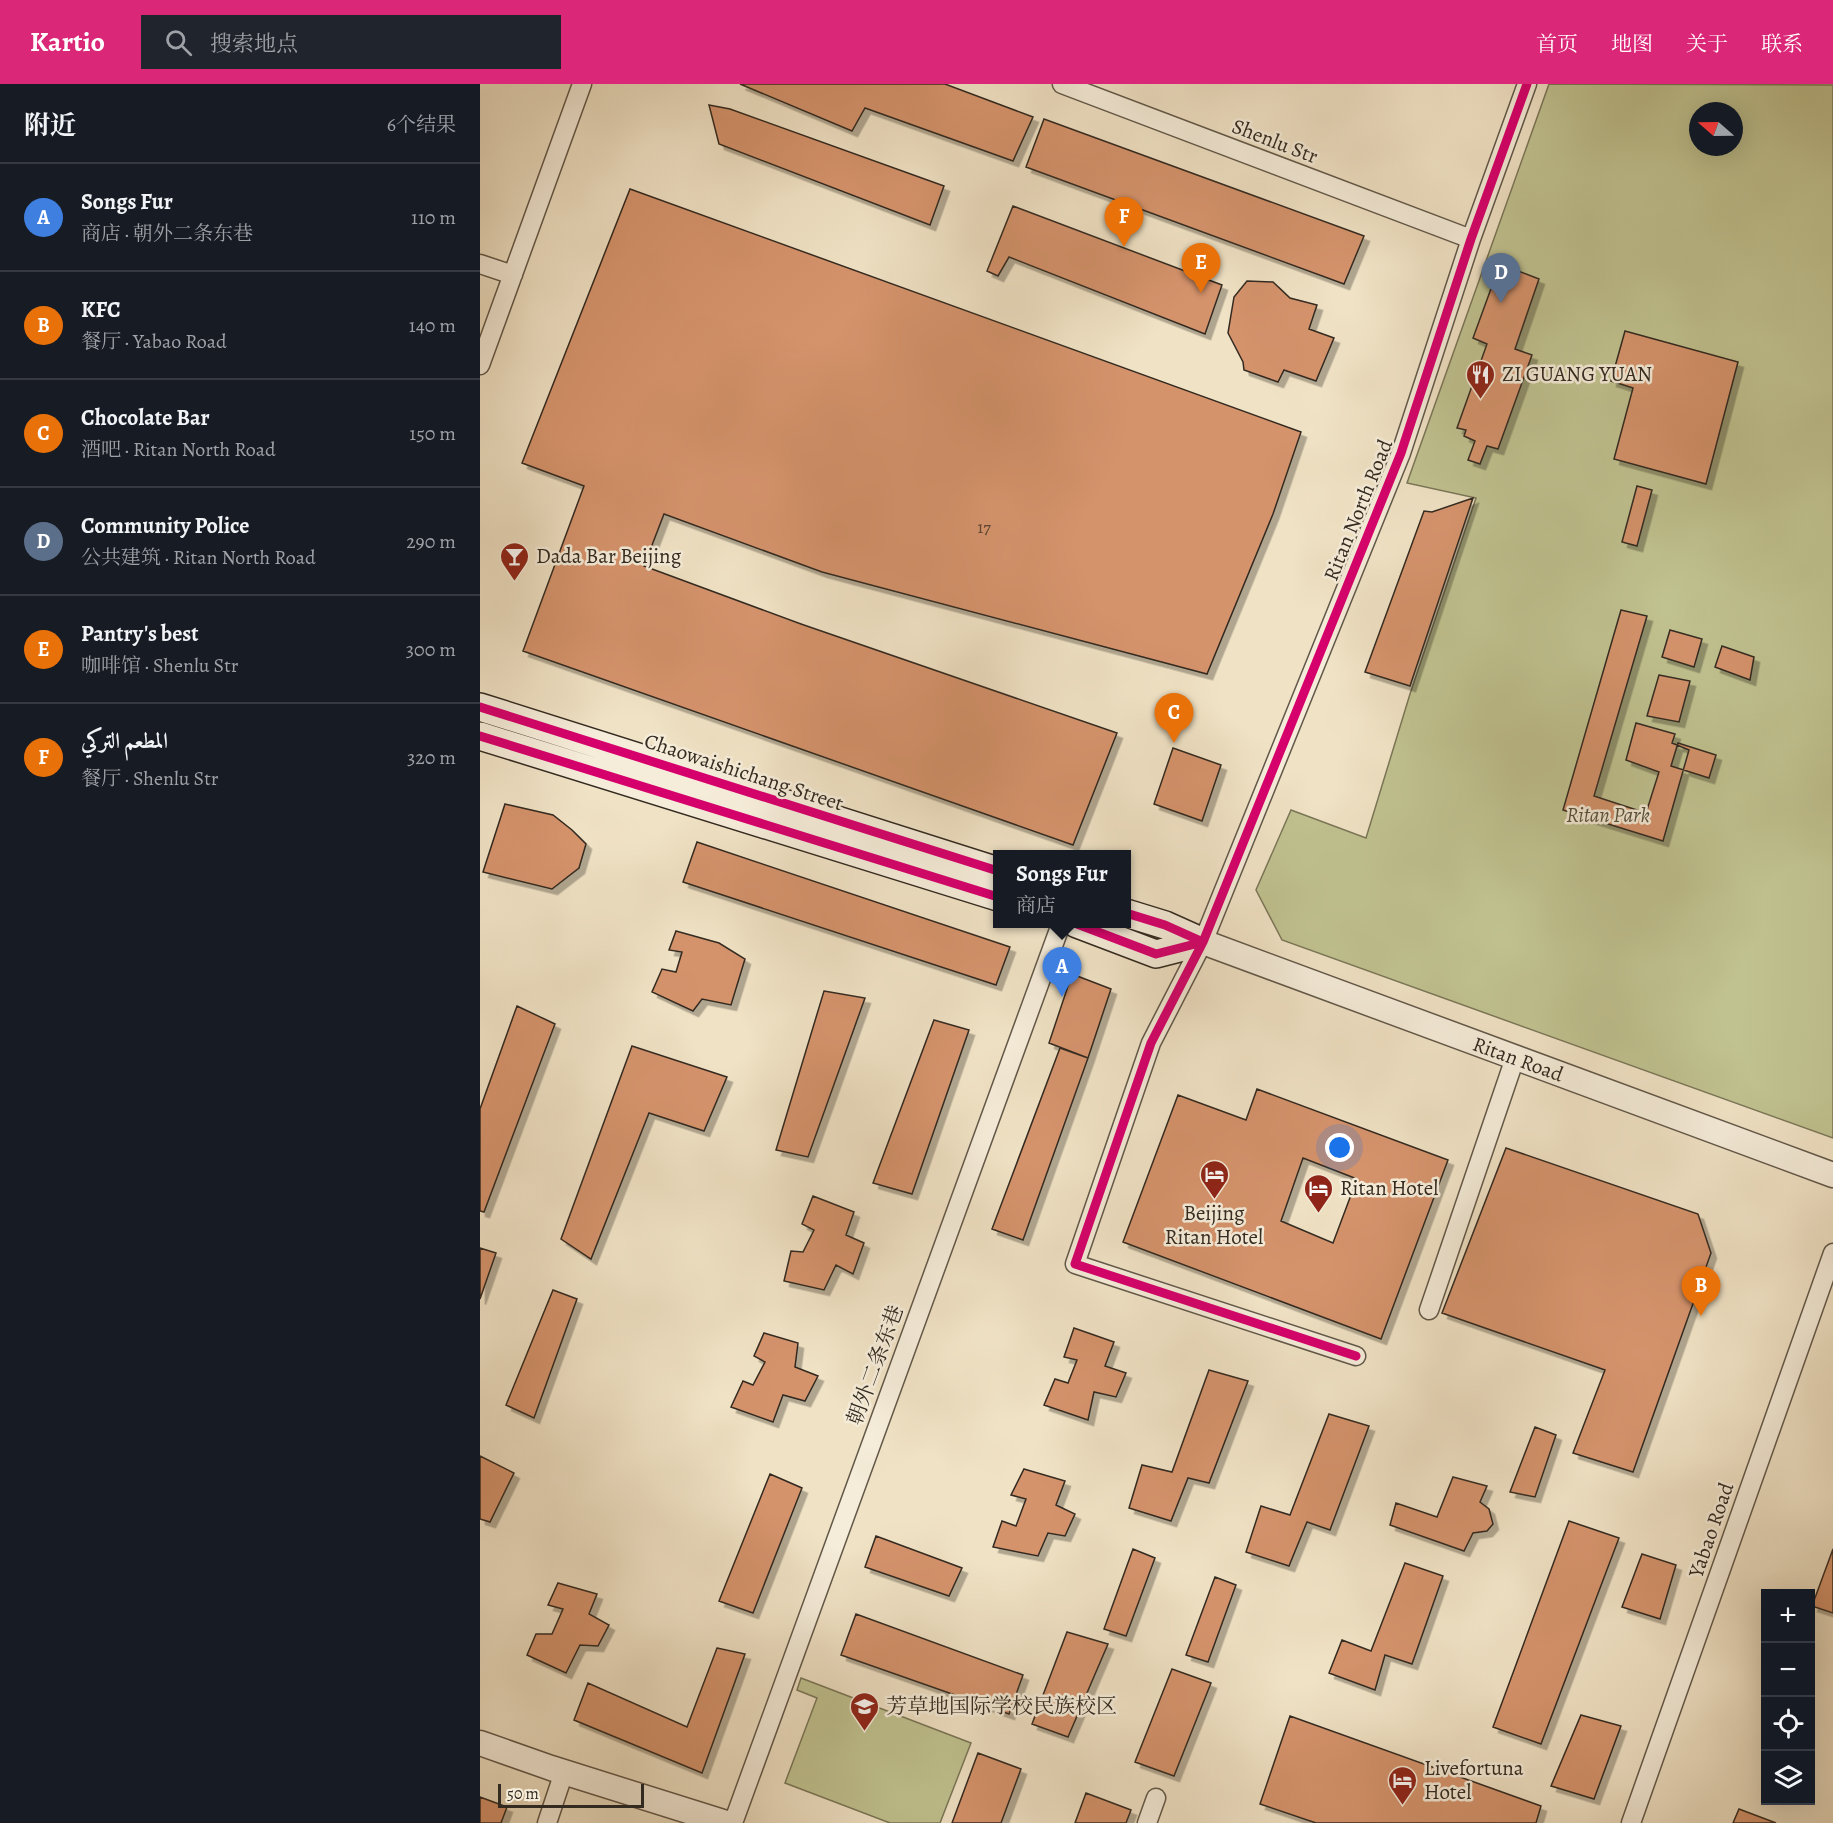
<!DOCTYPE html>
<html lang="zh">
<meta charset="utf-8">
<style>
body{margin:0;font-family:Alegreya,Amiri,"Noto Serif SC",serif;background:#20242c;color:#f1f3f6}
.controls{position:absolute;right:18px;bottom:18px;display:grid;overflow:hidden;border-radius:0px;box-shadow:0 6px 24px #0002}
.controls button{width:54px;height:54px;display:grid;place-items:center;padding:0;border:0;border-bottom:2px solid #363941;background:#171b24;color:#f1f3f6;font:30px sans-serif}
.compass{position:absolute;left:1209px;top:18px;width:54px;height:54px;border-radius:50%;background:#171b24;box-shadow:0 6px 24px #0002;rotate:290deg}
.scale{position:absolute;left:18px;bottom:15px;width:146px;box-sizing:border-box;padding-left:6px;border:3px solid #332a20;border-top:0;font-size:16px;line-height:21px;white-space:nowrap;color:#332a20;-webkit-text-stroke:4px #f5ecd9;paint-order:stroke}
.you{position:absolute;left:860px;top:1064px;width:21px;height:21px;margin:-15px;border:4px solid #fff;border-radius:50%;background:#1a73e8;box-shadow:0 0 0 9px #1a73e833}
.badge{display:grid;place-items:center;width:39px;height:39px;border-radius:50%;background:#db2777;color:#fff;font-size:20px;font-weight:700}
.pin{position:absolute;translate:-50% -50px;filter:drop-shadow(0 2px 3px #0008)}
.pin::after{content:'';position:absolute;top:32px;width:21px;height:18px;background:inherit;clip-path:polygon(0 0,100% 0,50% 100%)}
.popup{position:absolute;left:513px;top:766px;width:138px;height:78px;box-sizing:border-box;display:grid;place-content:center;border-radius:0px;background:#171b24;filter:drop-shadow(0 2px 4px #0005);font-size:20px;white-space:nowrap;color:#9ea1a6}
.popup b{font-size:22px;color:#f1f3f6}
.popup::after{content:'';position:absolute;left:50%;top:100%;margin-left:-12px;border:12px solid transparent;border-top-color:#171b24}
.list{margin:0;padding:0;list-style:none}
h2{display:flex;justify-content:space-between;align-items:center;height:78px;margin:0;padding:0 24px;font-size:26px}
h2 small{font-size:20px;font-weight:400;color:#9ea1a6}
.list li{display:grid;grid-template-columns:39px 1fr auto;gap:18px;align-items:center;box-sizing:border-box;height:108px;padding:0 24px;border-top:2px solid #363941}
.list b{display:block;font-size:22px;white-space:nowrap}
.list p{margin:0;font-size:20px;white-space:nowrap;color:#9ea1a6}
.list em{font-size:20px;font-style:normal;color:#9ea1a6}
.icon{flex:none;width:33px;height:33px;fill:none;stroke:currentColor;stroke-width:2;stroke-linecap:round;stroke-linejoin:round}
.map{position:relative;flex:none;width:1353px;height:1739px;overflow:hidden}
header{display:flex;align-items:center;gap:36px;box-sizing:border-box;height:84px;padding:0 30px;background:#db2777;color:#fff}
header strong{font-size:28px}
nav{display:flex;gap:33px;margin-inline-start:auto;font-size:21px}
.search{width:420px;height:54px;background:#20242c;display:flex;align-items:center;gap:15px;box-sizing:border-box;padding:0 21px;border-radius:0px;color:#9ea1a6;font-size:22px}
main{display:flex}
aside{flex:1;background:#171b24}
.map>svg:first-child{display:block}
.green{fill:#c0c290;stroke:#7a7658;stroke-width:1.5;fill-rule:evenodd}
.building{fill:#d5936c;stroke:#332a20;stroke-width:1.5;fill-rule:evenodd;filter:url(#shadow)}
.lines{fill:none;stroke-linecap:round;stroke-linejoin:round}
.minor-casing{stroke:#625849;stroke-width:21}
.tertiary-casing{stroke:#625849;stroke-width:27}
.secondary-casing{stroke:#332a20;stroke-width:30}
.minor{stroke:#f5ecd9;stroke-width:18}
.tertiary{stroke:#f5ecd9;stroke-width:24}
.secondary{stroke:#f5ecd9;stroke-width:27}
.cycleway-casing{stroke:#f5ecd9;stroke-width:13}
.cycleway{stroke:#d6006c;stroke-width:9}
.labels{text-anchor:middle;stroke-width:5;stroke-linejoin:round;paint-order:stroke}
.number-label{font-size:18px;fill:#5c4433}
.street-label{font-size:21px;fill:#332a20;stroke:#f5ecd9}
.poi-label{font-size:21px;fill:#332a20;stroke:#f5ecd9;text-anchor:start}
.park-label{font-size:21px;font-style:italic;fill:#56503c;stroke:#f5ecd9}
</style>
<header>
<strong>Kartio</strong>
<div class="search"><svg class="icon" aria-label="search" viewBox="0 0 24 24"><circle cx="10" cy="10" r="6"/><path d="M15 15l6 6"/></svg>搜索地点</div>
<nav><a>首页</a><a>地图</a><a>关于</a><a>联系</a></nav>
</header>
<main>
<aside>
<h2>附近<small>6个结果</small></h2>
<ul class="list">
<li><span class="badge" style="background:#3f7fe0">A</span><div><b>Songs Fur</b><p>商店 · 朝外二条东巷</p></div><em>110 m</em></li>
<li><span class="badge" style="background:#e8710a">B</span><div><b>KFC</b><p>餐厅 · Yabao Road</p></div><em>140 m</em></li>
<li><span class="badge" style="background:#e8710a">C</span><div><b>Chocolate Bar</b><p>酒吧 · Ritan North Road</p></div><em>150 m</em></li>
<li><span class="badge" style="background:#5c6f8a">D</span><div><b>Community Police</b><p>公共建筑 · Ritan North Road</p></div><em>290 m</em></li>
<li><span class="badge" style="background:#e8710a">E</span><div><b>Pantry's best</b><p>咖啡馆 · Shenlu Str</p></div><em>300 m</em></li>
<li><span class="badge" style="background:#e8710a">F</span><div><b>المطعم التركي</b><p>餐厅 · Shenlu Str</p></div><em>320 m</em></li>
</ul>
</aside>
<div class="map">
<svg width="1353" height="1739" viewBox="0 0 1353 1739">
<defs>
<filter id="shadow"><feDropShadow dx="5.5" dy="5.5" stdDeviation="0" flood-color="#0004"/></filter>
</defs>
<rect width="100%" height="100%" fill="#f0e2c5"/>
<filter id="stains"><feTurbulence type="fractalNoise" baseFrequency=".00333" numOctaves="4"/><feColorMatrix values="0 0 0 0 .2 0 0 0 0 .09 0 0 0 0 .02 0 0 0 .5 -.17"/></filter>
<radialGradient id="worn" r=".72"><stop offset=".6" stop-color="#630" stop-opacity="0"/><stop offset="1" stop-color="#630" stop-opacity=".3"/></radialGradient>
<path class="green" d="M 1069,0 L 1353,1 L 1353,1054 L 802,856 L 776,806 L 811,726 L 886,754 L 930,610 L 996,414 L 927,399 ZM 1218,27 L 1254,27 L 1254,63 L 1218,63 Z
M 321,1594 L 491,1659 L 460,1739 L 410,1739 L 305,1699 L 337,1614 L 317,1606 Z"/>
<path class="building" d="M 260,0 L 465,0 L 553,33 L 533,77 L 385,24 L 372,47 Z
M 229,21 L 250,25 L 464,102 L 450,141 L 239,60 Z
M 564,35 L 884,152 L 864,200 L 546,83 Z
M 150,105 L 821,348 L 793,430 L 727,590 L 342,488 L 184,430 L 164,482 L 321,540 L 637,649 L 593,761 L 43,567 L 104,402 L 42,379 Z
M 533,122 L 742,201 L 725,250 L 529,173 L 518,192 L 507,187 Z
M 1020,180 L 1059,195 L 1035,265 L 1052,271 L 1018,365 L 1007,362 L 1000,380 L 988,376 L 995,357 L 984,352 L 986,346 L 977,344 L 1007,260 L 993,254 Z
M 767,197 L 793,198 L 810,214 L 837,221 L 829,245 L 854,254 L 836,297 L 804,286 L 798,298 L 764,286 L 763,278 L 748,249 L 754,213 Z
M 1145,247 L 1258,278 L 1226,400 L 1134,375 L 1153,304 L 1131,297 Z
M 1157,402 L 1172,406 L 1157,462 L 1142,458 Z
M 993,414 L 930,602 L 885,588 L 944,427 L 952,428 Z
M 1141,526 L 1167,532 L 1114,712 L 1166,729 L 1179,688 L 1146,676 L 1156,639 L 1195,650 L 1192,659 L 1209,666 L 1183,757 L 1083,726 Z
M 1190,546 L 1222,555 L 1214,583 L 1182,573 Z
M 1242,562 L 1274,573 L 1270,596 L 1235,583 Z
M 1179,591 L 1210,597 L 1199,638 L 1167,632 Z
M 1198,659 L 1236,671 L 1229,694 L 1191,682 Z
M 693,664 L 741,681 L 722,737 L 674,720 Z
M 25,720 L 73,731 L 92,746 L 106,760 L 99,784 L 72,805 L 3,788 Z
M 217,758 L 530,863 L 516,901 L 203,798 Z
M 196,847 L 239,859 L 265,875 L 251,921 L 222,915 L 213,927 L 172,908 L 182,885 L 196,888 L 202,868 L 189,866 Z
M 592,890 L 631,905 L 608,974 L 569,959 Z
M 344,907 L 385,914 L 328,1073 L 296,1066 Z
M 37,922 L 75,940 L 4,1128 L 0,1127 L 0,1025 Z
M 454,936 L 489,946 L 432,1110 L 393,1099 Z
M 152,962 L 247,993 L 224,1047 L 169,1029 L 111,1175 L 81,1155 Z
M 580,964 L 608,974 L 543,1156 L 512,1145 Z
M 777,1005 L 968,1076 L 901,1255 L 643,1158 L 698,1011 L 766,1036 ZM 823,1074 L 877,1095 L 853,1159 L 801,1137 Z
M 1026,1064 L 1218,1130 L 1231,1169 L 1153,1388 L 1093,1369 L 1125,1286 L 962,1229 Z
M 333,1112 L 374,1128 L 366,1151 L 384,1159 L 373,1190 L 356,1181 L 344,1206 L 304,1197 L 311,1167 L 323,1168 L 334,1146 L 322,1140 Z
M 0,1164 L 16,1169 L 0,1215 Z
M 73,1206 L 97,1215 L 54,1334 L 26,1321 Z
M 594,1244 L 634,1258 L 625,1282 L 646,1289 L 636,1313 L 614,1308 L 608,1336 L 564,1321 L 575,1295 L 588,1299 L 597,1276 L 584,1273 Z
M 284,1249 L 318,1259 L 315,1283 L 338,1292 L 325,1317 L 303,1311 L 293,1338 L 251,1323 L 263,1297 L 273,1301 L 285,1278 L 274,1272 Z
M 729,1286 L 768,1297 L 729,1399 L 708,1394 L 691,1437 L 649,1424 L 662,1381 L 692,1388 Z
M 849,1330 L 889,1342 L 850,1446 L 827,1438 L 809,1482 L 766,1468 L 781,1422 L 810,1431 Z
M 1055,1343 L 1076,1351 L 1055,1413 L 1030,1408 Z
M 0,1372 L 34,1389 L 10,1438 L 0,1435 Z
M 544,1385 L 585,1397 L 576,1421 L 595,1430 L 585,1452 L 568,1449 L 558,1472 L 513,1463 L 522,1437 L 536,1442 L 546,1415 L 531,1411 Z
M 290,1390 L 322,1404 L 273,1529 L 239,1517 Z
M 973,1393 L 1007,1402 L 1000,1418 L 1009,1425 L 1013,1440 L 1007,1447 L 993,1449 L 984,1467 L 910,1441 L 916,1419 L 957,1433 Z
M 1089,1437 L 1139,1454 L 1061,1660 L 1013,1643 Z
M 396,1452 L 482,1484 L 469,1512 L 385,1483 Z
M 653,1465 L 675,1474 L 646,1552 L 624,1545 Z
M 1353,1465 L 1353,1529 L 1332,1522 Z
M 1162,1470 L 1196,1481 L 1180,1535 L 1142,1523 Z
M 925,1479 L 963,1492 L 932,1580 L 905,1571 L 895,1606 L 849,1589 L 862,1556 L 891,1567 Z
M 735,1493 L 756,1501 L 728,1578 L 706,1571 Z
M 78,1499 L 117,1510 L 109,1530 L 129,1541 L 118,1562 L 100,1561 L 86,1589 L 47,1571 L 56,1550 L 72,1550 L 83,1525 L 68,1521 Z
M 376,1530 L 543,1591 L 529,1630 L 361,1571 Z
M 587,1548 L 628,1560 L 588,1653 L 552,1640 Z
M 237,1564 L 265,1570 L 222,1689 L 94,1636 L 108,1599 L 207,1643 Z
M 692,1585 L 731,1599 L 694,1692 L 655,1678 Z
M 1101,1631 L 1141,1642 L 1114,1715 L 1071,1702 Z
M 810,1632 L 1061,1722 L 1056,1739 L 836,1739 L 780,1720 Z
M 498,1669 L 541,1685 L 521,1739 L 472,1739 Z
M 606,1709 L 651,1726 L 646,1739 L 595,1739 Z
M 0,1713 L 27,1723 L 21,1739 L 0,1739 Z
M 1259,1725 L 1296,1739 L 1253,1739 Z"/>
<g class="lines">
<defs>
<path id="minor" d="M 582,0 L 991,155
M 0,180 L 33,191
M 0,281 L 102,0
M 949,1226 L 1035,974
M 876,1272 L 595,1180 L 671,959 L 723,858 L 921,369 L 991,155 L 1047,0
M 67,1739 L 84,1688
M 253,1739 L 581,840
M 667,1739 L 676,1714
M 1151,1739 L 1353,1169"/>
<path id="tertiary" d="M 723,858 L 1353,1091
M 0,1659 L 71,1684 L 246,1739"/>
<path id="secondary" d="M 0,623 L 518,787
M 0,652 L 518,813
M 646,829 L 685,841 L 723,858
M 597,840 L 676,870 L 723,858"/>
</defs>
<use href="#minor" class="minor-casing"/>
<use href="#tertiary" class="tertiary-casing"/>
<use href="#secondary" class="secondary-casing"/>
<use href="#minor" class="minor"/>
<use href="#tertiary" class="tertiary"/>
<use href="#secondary" class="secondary"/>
<defs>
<path id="cycleway" d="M 0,623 L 518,787
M 0,652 L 518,813
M 646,829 L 685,841 L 723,858
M 597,840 L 676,870 L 723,858
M 876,1272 L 595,1180 L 671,959 L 723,858 L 921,369 L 991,155 L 1047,0"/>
</defs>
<use href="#cycleway" class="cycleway-casing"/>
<use href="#cycleway" class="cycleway"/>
</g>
<defs>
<symbol id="restaurant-pin" viewBox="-11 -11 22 30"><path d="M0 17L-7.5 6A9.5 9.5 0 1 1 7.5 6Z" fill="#8f2418" stroke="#f5ecd9"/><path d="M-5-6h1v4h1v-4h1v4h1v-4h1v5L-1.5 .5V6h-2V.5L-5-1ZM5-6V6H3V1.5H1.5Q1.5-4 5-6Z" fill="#fff"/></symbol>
<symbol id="bar-pin" viewBox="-11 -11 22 30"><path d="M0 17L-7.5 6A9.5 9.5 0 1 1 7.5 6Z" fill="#8f2418" stroke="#f5ecd9"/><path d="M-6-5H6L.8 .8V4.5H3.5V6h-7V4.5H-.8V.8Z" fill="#fff"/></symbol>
<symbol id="hotel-pin" viewBox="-11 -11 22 30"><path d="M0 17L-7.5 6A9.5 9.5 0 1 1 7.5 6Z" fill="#8f2418" stroke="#f5ecd9"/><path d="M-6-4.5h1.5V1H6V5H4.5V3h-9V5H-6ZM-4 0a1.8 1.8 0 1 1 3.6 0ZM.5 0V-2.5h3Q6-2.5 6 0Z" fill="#fff"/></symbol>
<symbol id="school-pin" viewBox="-11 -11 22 30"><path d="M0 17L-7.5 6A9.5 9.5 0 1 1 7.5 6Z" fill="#8f2418" stroke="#f5ecd9"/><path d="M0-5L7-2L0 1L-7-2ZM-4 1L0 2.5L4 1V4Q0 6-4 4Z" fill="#fff"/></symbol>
</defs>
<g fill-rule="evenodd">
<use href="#restaurant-pin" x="984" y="274" width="33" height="45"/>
<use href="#bar-pin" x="18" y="456" width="33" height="45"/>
<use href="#hotel-pin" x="718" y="1074" width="33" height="45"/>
<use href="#hotel-pin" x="822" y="1088" width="33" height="45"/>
<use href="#school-pin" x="368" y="1606" width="33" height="45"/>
<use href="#hotel-pin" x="906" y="1680" width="33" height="45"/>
</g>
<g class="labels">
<g class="number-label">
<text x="504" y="449">17</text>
</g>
<g class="street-label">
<text transform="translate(795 57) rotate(21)" y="7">Shenlu Str</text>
<text transform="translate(878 426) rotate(-68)" y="7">Ritan North Road</text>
<text transform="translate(264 688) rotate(18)" y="7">Chaowaishichang Street</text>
<text transform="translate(1038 975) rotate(20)" y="7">Ritan Road</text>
<text transform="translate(395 1281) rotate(-70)" y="7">朝外二条东巷</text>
<text transform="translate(1231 1446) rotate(-71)" y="7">Yabao Road</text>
</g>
<g class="poi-label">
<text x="1022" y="297">ZI GUANG YUAN</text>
<text x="56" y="479">Dada Bar Beijing</text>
<text x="860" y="1111">Ritan Hotel</text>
<text x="734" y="1136" text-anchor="middle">Beijing<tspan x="734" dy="24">Ritan Hotel</tspan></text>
<text x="406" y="1629">芳草地国际学校民族校区</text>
<text x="944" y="1691">Livefortuna<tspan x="944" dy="24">Hotel</tspan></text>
</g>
<g class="park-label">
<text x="1128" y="738">Ritan Park</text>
</g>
</g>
<rect width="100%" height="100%" filter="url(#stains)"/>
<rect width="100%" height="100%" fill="url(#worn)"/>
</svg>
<div class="controls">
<button>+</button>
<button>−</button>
<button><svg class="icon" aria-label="locate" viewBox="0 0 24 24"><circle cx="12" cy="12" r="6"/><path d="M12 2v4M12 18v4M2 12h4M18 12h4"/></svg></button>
<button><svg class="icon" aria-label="layers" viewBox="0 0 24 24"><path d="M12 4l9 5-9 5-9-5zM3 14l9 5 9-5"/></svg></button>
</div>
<svg class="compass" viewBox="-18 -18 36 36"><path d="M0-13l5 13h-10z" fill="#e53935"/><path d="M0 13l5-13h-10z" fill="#9ea1a6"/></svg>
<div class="scale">50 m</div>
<div class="you"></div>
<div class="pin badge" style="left:582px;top:913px;background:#3f7fe0">A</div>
<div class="popup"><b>Songs Fur</b>商店</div>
<div class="pin badge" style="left:1221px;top:1232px;background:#e8710a">B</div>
<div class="pin badge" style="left:694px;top:659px;background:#e8710a">C</div>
<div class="pin badge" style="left:1021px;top:219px;background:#5c6f8a">D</div>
<div class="pin badge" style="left:721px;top:209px;background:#e8710a">E</div>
<div class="pin badge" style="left:644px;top:163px;background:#e8710a">F</div>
</div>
</main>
